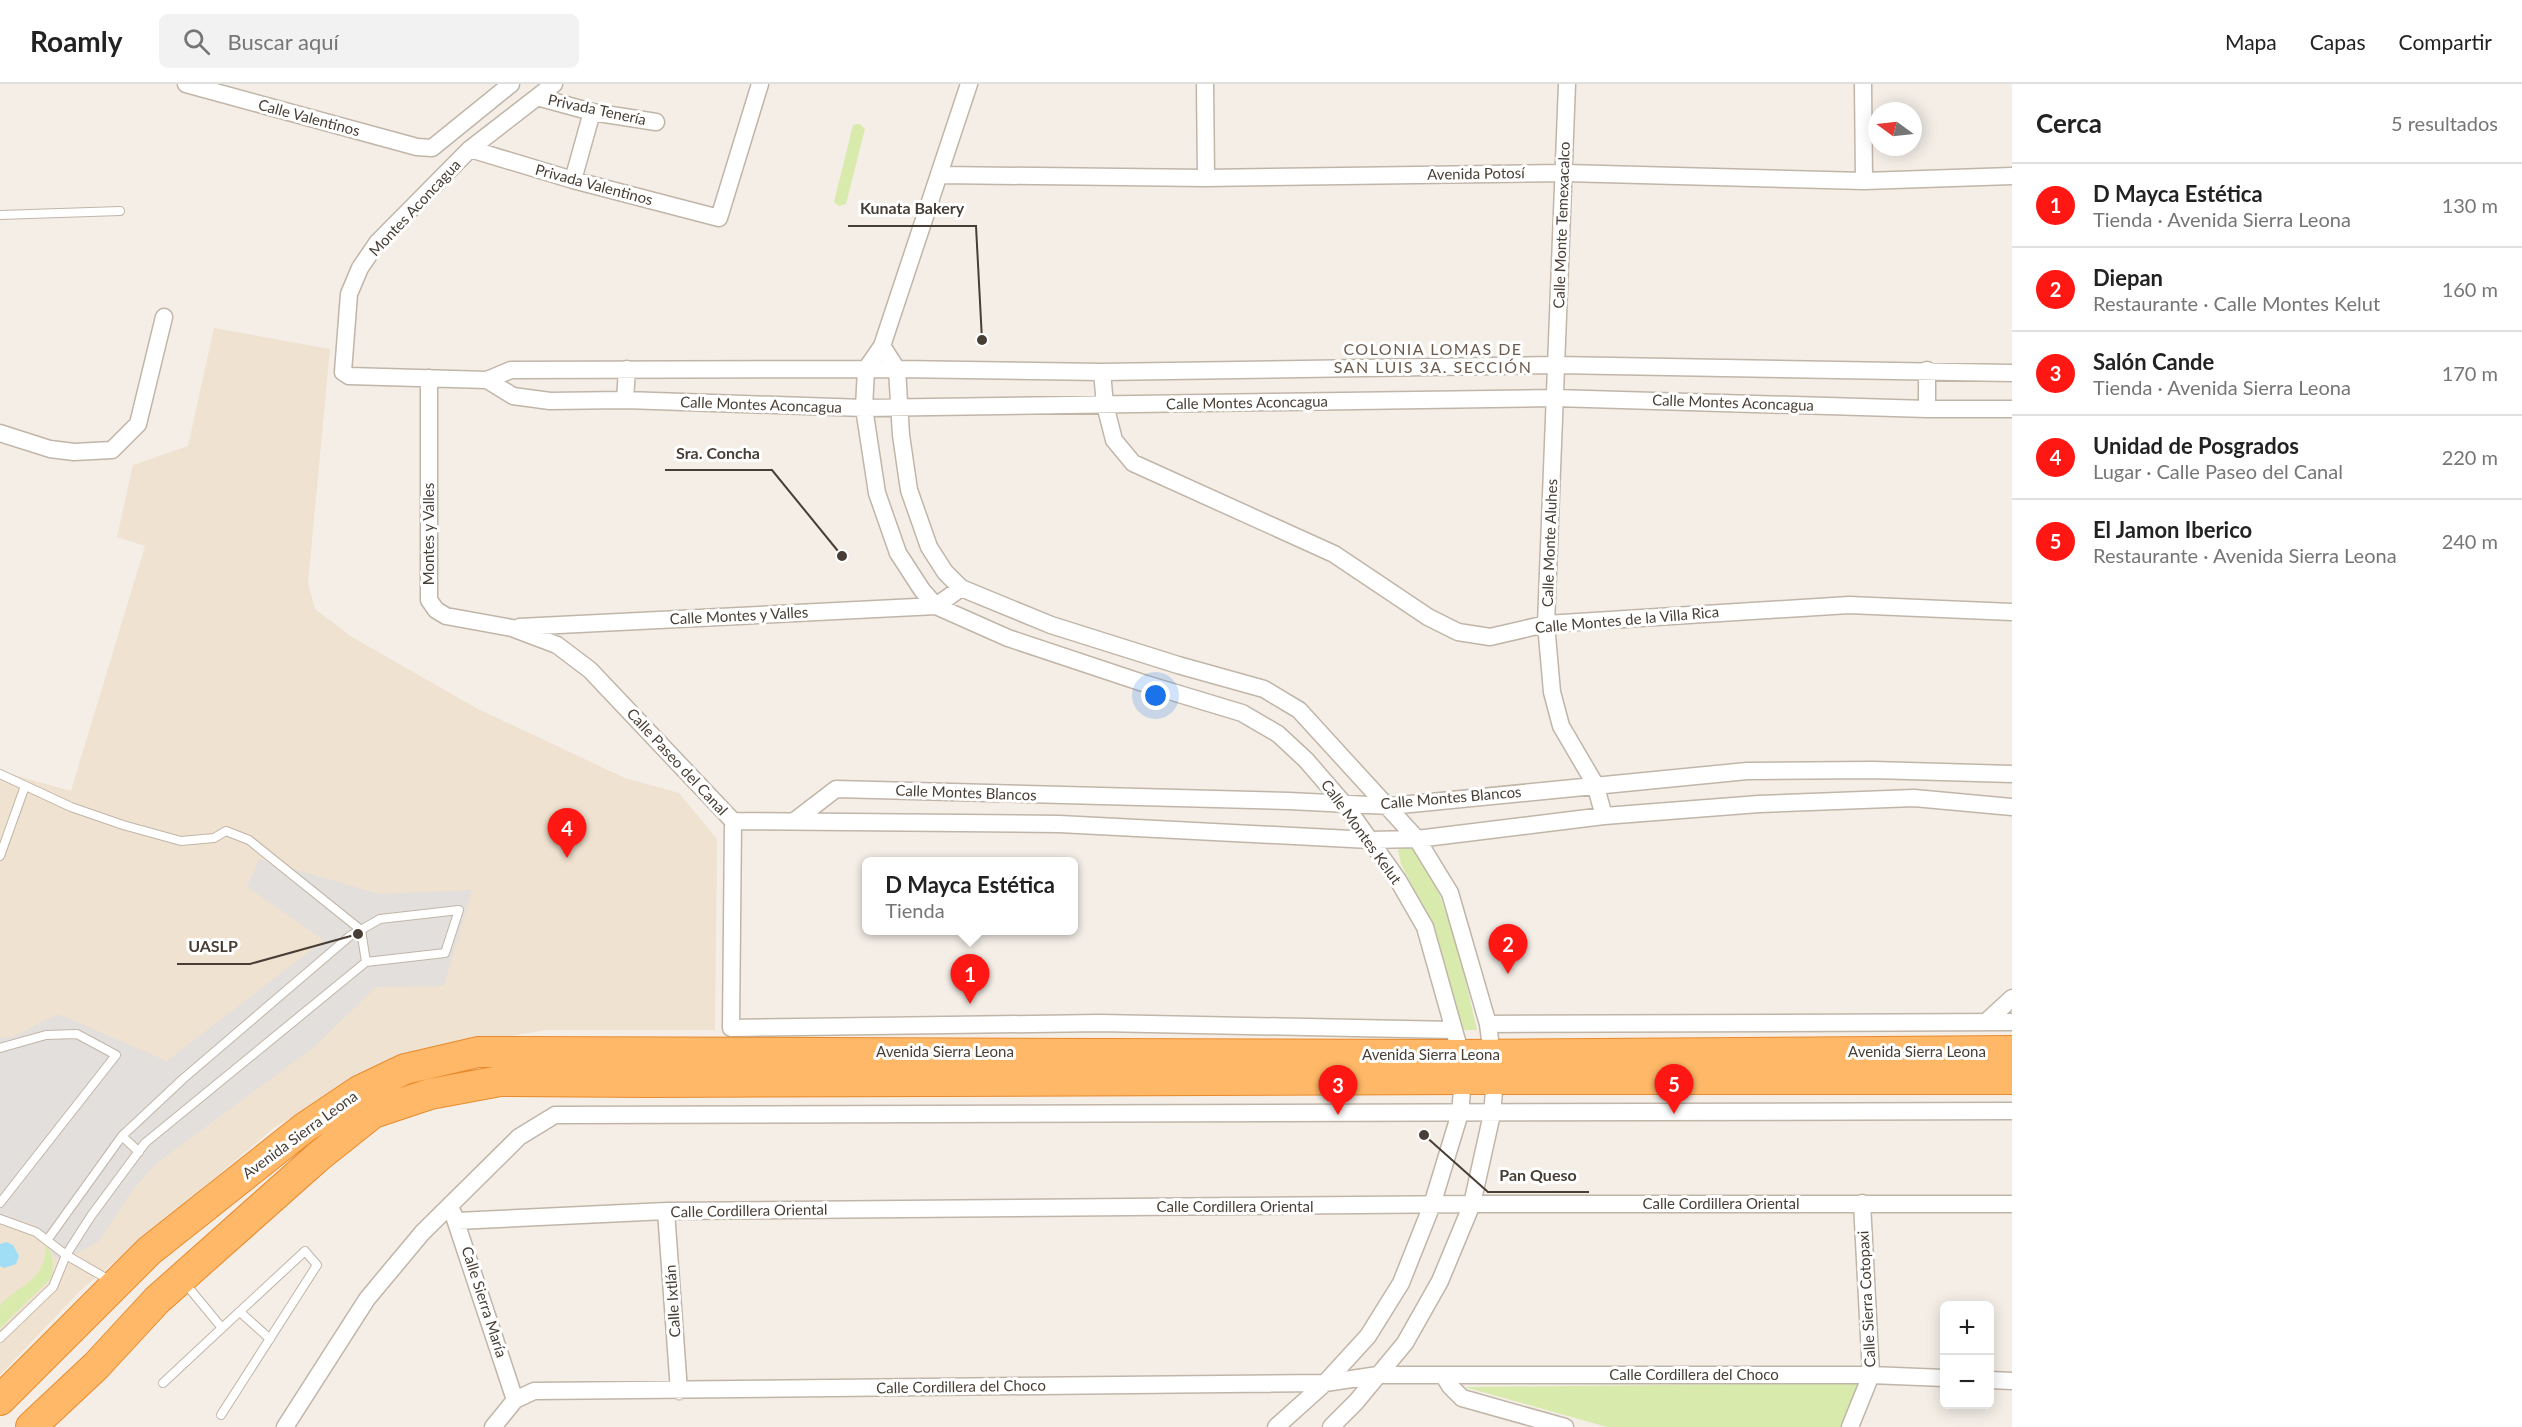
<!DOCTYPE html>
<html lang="es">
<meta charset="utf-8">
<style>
body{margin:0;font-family:Lato,sans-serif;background:#f2f2f2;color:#222}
.controls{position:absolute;right:18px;bottom:18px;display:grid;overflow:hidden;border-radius:9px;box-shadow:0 3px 15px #0003}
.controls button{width:54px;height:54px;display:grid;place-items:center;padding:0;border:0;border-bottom:2px solid #e0e0e0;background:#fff;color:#222;font:30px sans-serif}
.compass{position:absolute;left:1868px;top:18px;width:54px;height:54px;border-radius:50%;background:#fff;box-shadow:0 3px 15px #0003;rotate:285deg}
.you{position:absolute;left:1156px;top:612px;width:21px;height:21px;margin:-15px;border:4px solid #fff;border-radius:50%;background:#1a73e8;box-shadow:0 0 0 9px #1a73e833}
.badge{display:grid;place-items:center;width:39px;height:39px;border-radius:50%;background:#ff1713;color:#fff;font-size:20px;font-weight:700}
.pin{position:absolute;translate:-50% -50px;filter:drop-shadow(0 2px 3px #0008)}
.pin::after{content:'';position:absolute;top:32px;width:21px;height:18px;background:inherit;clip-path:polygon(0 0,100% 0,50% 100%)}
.popup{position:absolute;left:862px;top:773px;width:216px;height:78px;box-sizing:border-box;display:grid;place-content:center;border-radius:9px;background:#fff;filter:drop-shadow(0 2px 4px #0005);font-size:20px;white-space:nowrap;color:#767676}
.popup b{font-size:22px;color:#222}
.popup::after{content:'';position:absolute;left:50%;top:100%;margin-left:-12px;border:12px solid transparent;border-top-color:#fff}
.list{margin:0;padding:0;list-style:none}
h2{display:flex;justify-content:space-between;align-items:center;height:78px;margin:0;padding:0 24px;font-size:26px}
h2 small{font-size:20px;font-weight:400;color:#767676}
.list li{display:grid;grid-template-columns:39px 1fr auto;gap:18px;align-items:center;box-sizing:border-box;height:84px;padding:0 24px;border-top:2px solid #e0e0e0}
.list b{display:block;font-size:22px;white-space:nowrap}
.list p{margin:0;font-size:20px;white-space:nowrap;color:#767676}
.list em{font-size:20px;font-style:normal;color:#767676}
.icon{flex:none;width:33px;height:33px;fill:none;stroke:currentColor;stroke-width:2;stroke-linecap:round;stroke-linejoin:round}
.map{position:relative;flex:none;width:2012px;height:1343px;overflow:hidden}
header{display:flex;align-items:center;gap:36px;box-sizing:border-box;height:84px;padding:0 30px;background:#fff;border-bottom:2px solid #e0e0e0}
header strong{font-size:28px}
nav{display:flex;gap:33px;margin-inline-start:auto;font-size:21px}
.search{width:420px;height:54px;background:#f2f2f2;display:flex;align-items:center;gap:15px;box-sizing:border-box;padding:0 21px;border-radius:9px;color:#767676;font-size:22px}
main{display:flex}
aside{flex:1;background:#fff}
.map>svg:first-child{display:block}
.education{fill:#efe2d0}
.green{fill:#d8ebad}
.parking{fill:#e2dfdc}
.water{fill:#9fdef5}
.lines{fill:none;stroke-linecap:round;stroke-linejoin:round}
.lane-casing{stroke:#c1b5a8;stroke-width:10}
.street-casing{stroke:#c1b5a8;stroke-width:19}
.highway-casing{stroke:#e88a2d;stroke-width:32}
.lane{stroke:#fff;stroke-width:8}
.street{stroke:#fff;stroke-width:16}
.highway{stroke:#ffb867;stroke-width:30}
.labels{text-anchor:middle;stroke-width:6;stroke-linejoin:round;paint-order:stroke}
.street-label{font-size:15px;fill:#483e35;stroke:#fff}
.neighbourhood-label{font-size:16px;letter-spacing:1.5px;fill:#6c5a4c;stroke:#fff}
.leader{fill:none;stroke:#483e35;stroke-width:2}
.callout-dot{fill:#483e35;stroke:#fff;stroke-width:2}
.callout-label{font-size:16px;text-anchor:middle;font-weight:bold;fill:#483e35;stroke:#fff;stroke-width:6;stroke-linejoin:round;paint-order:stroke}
</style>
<header>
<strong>Roamly</strong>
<div class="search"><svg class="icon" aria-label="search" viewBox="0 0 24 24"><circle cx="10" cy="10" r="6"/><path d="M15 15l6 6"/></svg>Buscar aquí</div>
<nav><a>Mapa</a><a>Capas</a><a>Compartir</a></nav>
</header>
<main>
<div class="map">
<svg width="2012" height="1343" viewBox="0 0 2012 1343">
<rect width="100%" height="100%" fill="#f4eee7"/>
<path class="education" d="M 214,244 L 330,265 L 308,499 L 315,525 L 352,553 L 478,625 L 625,694 L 679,709 L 717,755 L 715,946 L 545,946 L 401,971 L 275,1043 L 81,1206 L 0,1291 L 0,687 L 71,707 L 145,462 L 117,453 L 133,381 L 188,362 Z"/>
<path class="green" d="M 856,40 L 860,40 L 865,45 L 846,120 L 839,122 L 834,118 L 853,41 Z
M 1408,759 L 1419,765 L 1435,798 L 1457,860 L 1477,946 L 1457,946 L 1430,836 L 1401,780 L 1398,767 L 1401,761 Z
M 45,1161 C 54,1168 54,1183 51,1194 L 0,1244 L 0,1222 C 19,1199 47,1198 45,1161 Z
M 1860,1299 L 1842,1343 L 1607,1343 L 1464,1303 Z"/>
<path class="parking" d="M 259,775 L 379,810 L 472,806 L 444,902 L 376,903 L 314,963 L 158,1078 L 133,1105 L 99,1157 L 68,1174 L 55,1174 L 35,1141 L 17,1135 L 0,1137 L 0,954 L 13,953 L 58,930 L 167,977 L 324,856 L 247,803 Z"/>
<path class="water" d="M 6,1158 L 13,1161 L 19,1172 L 16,1180 L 4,1184 L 0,1182 L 0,1160 Z"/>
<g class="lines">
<defs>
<path id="lane" d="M 0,131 L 120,127
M 0,690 L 71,723 L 123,741 L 181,757 L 214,754 L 226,747 L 249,756 L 361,846 L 366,878
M 0,772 L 25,702
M 0,964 L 46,951 L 77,950 L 116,971 L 0,1119
M 122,1052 L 139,1068
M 0,1135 L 36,1148 L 66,1171 L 111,1197
M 240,1228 L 270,1255
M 0,1254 L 53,1203 L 66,1171 L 91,1132 L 145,1059 L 366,878 L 445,869 L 459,826 L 380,835 L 350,852 L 184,994 L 122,1052 L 48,1155
M 163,1299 L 222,1244 L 184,1198
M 221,1331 L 317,1181 L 305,1167 L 222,1244"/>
<path id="street" d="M 186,0 L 417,63 L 432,64 L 511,0
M 554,0 L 470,65 L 377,159 L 360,184 L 349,210 L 343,288 L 349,292 L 487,296 L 511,286 L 897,285 L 1102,288 L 1556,281 L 2012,289
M 969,0 L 882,262 L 866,285 L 864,324 L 877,409 L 898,469 L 922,506 L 936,522 L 1008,554 L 1146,600 L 1242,629 L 1278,650 L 1306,676 L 1345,721 L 1398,796 L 1425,843 L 1461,971 L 1463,995 L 1460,1029 L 1432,1121 L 1401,1199 L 1368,1252 L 1325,1299 L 1276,1343
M 1205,0 L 1206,94
M 1567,0 L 1546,540 L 1552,608 L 1561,642 L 1595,700 L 1604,732
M 1863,0 L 1864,97
M 537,13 L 592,28 L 656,38
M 470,65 L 573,96 L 719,134 L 760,0
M 940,91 L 1206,94 L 1565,89 L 1864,97 L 2012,92
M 573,96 L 592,28
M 882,262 L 897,285 L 901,351 L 909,406 L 929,463 L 945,488 L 961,504 L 1051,541 L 1178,581 L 1264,605 L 1299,626 L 1417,755 L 1450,809 L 1488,940 L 1495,995 L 1492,1030 L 1472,1120 L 1440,1197 L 1405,1259 L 1356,1318 L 1331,1343
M 1102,288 L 1105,321 L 1114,356 L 1133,379 L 1334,470 L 1428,533 L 1458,548 L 1490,553 L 1546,540 L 1849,521 L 2012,528
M 429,294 L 429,516 L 436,526 L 446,532 L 512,544 L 557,561 L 590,586 L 733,737 L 731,944 L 1100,939 L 1454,946
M 487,296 L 513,312 L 550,317 L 625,316 L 864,324 L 1555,314 L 1927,325 L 2012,325
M 625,316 L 627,285
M 1927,325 L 1927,286
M 0,349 L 50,365 L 74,368 L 112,366 L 138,340 L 164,233
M 519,543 L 936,522 L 961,504
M 733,737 L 1059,740 L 1370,756 L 1417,755 L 1604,732 L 1759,720 L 1914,714 L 2012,723
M 793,738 L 836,705 L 1289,717 L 1390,722 L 1747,687 L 1873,686 L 2012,690
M 1986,938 L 2012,914
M 1488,940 L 2012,938
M 666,1127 L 679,1307
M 453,1129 L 515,1316
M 457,1137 L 666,1127 L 1472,1120 L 2012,1120
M 1443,1291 L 1450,1302 L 1462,1314 L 1565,1343
M 1990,1296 L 2012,1297
M 285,1343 L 367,1215 L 422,1149 L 519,1053 L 555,1031 L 2012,1027
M 493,1343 L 515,1316 L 534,1307 L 1325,1299 L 1378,1291 L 1871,1291 L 1944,1294
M 1850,1343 L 1871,1291 L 1862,1119"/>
<path id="highway" d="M 0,1316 L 149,1167 L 304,1044 L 359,1007 L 405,985 L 478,968 L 1461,971 L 2012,967
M 31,1343 L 96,1282 L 157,1216 L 319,1072 L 373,1029 L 430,1010 L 500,997 L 648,998 L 1463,995 L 2012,995"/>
</defs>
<use href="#lane" class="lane-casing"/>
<use href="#street" class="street-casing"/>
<use href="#highway" class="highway-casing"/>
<use href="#lane" class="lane"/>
<use href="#street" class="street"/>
<use href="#highway" class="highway"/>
</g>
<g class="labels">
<g class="street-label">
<text transform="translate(597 26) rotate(12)" y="5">Privada Tenería</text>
<text transform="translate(309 34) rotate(15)" y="5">Calle Valentinos</text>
<text transform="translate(1476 90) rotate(-1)" y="5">Avenida Potosí</text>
<text transform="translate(594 101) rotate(15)" y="5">Privada Valentinos</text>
<text transform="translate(415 124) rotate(-47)" y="5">Montes Aconcagua</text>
<text transform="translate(1562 141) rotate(-88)" y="5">Calle Monte Temexacalco</text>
<text transform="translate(1247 319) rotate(-1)" y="5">Calle Montes Aconcagua</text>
<text transform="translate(1733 319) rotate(2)" y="5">Calle Montes Aconcagua</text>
<text transform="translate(761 321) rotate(2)" y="5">Calle Montes Aconcagua</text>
<text transform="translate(429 450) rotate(-90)" y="5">Montes y Valles</text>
<text transform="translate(1550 459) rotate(-88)" y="5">Calle Monte Aluhes</text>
<text transform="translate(739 532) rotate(-3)" y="5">Calle Montes y Valles</text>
<text transform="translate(1627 536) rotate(-5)" y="5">Calle Montes de la Villa Rica</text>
<text transform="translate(677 678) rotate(47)" y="5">Calle Paseo del Canal</text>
<text transform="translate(966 709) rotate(2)" y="5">Calle Montes Blancos</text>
<text transform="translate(1451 714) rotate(-5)" y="5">Calle Montes Blancos</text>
<text transform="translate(1361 748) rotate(54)" y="5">Calle Montes Kelut</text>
<text x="945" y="973">Avenida Sierra Leona</text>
<text x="1917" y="973">Avenida Sierra Leona</text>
<text x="1431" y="976">Avenida Sierra Leona</text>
<text transform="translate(300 1051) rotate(-36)" y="5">Avenida Sierra Leona</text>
<text x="1721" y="1125">Calle Cordillera Oriental</text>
<text x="1235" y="1128">Calle Cordillera Oriental</text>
<text transform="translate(749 1127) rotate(-1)" y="5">Calle Cordillera Oriental</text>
<text transform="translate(1867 1215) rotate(-93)" y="5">Calle Sierra Cotopaxi</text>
<text transform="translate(673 1217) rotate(-94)" y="5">Calle Ixtlán</text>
<text transform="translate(484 1218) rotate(72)" y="5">Calle Sierra María</text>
<text x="1694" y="1296">Calle Cordillera del Choco</text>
<text transform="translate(961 1303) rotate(-1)" y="5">Calle Cordillera del Choco</text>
</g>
<g class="neighbourhood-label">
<text x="1433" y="271">COLONIA LOMAS DE<tspan x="1433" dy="18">SAN LUIS 3A. SECCIÓN</tspan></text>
</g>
</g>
<path class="leader" d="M982 256L976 142H848M842 472L772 386H665M358 850L250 880H177M1424 1051L1488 1108H1589"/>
<g class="callout-dot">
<circle cx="982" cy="256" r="6"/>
<circle cx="842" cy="472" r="6"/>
<circle cx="358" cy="850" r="6"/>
<circle cx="1424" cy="1051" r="6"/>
</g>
<g class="callout-label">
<text x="912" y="130">Kunata Bakery</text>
<text x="718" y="375">Sra. Concha</text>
<text x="213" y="868">UASLP</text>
<text x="1538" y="1097">Pan Queso</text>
</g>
</svg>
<div class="controls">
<button>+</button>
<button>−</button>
</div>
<svg class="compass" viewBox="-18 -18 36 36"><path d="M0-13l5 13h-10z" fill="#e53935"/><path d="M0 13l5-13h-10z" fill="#767676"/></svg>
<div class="you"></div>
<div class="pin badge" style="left:970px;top:920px">1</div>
<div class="popup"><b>D Mayca Estética</b>Tienda</div>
<div class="pin badge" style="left:1508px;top:890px">2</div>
<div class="pin badge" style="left:1338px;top:1031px">3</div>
<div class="pin badge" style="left:567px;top:774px">4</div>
<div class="pin badge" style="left:1674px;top:1030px">5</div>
</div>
<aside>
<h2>Cerca<small>5 resultados</small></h2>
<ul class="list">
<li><span class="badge">1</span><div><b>D Mayca Estética</b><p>Tienda · Avenida Sierra Leona</p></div><em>130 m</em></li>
<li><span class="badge">2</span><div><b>Diepan</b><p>Restaurante · Calle Montes Kelut</p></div><em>160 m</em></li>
<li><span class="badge">3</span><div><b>Salón Cande</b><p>Tienda · Avenida Sierra Leona</p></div><em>170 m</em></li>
<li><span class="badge">4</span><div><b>Unidad de Posgrados</b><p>Lugar · Calle Paseo del Canal</p></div><em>220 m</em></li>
<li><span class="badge">5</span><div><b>El Jamon Iberico</b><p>Restaurante · Avenida Sierra Leona</p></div><em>240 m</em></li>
</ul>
</aside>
</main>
